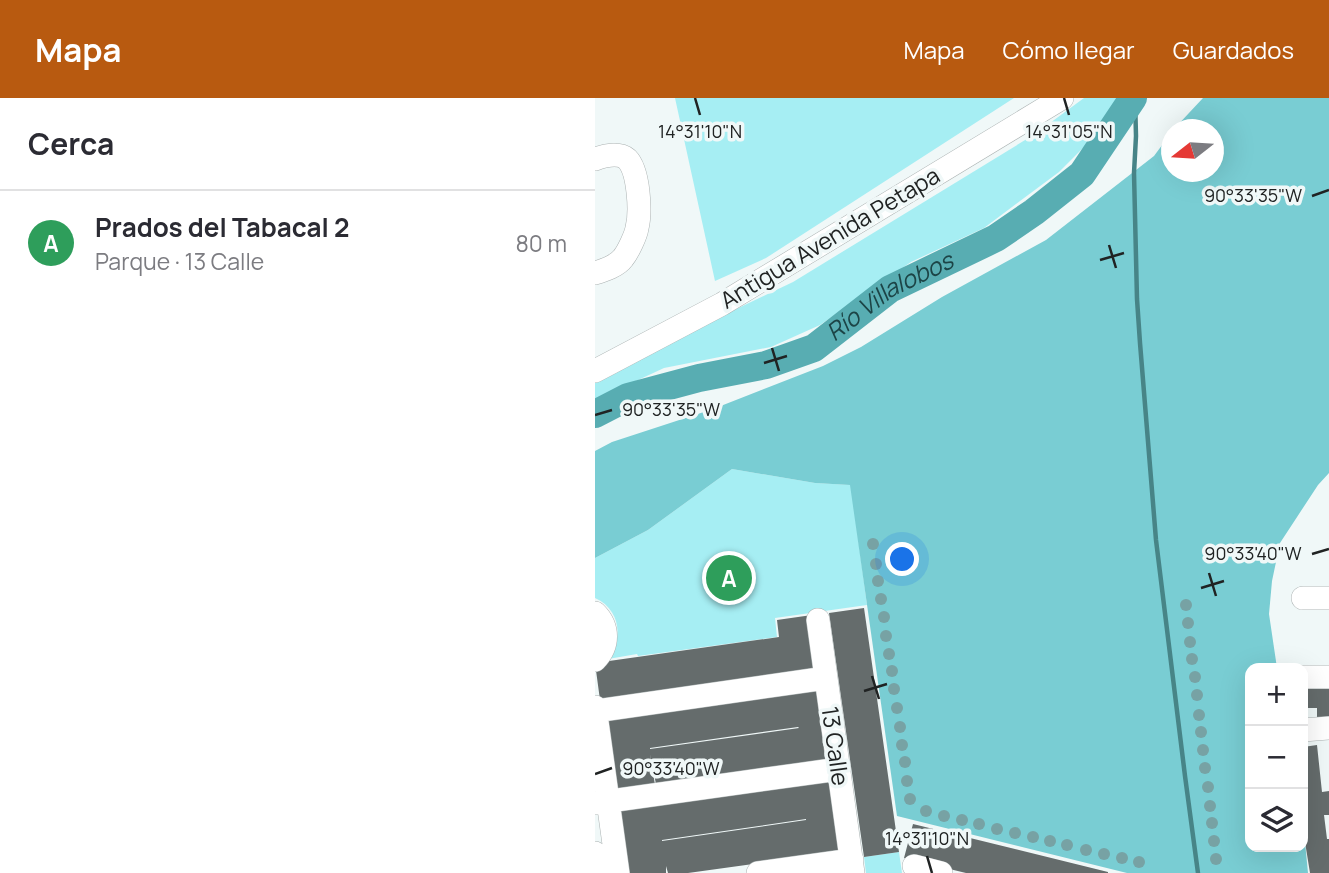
<!DOCTYPE html>
<html lang="es">
<meta charset="utf-8">
<style>
body{margin:0;font-family:Manrope,sans-serif;background:#f7f7f7;color:#2b2b33}
.controls{position:absolute;right:21px;bottom:21px;display:grid;overflow:hidden;border-radius:14px;box-shadow:0 7px 28px #0002}
.controls button{width:63px;height:63px;display:grid;place-items:center;padding:0;border:0;border-bottom:2px solid #e1e1e2;background:#fff;color:#2b2b33;font:35px sans-serif}
.compass{position:absolute;left:566px;top:21px;width:63px;height:63px;border-radius:50%;background:#fff;box-shadow:0 7px 28px #0002;rotate:253deg}
.you{position:absolute;left:308px;top:462px;width:24px;height:24px;margin:-18px;border:5px solid #fff;border-radius:50%;background:#1a73e8;box-shadow:0 0 0 10px #1a73e833}
.badge{display:grid;place-items:center;width:46px;height:46px;border-radius:50%;background:#b85a10;color:#fff;font-size:23px;font-weight:700}
.pin{position:absolute;translate:-50% -50%;border:4px solid #fff;box-shadow:0 2px 7px #0006}
.list{margin:0;padding:0;list-style:none}
h2{display:flex;justify-content:space-between;align-items:center;height:91px;margin:0;padding:0 28px;font-size:30px}
h2 small{font-size:23px;font-weight:400;color:#7c7c81}
.list li{display:grid;grid-template-columns:46px 1fr auto;gap:21px;align-items:center;box-sizing:border-box;height:105px;padding:0 28px;border-top:2px solid #e1e1e2}
.list b{display:block;font-size:26px;white-space:nowrap}
.list p{margin:0;font-size:23px;white-space:nowrap;color:#7c7c81}
.list em{font-size:23px;font-style:normal;color:#7c7c81}
.icon{flex:none;width:38px;height:38px;fill:none;stroke:currentColor;stroke-width:2;stroke-linecap:round;stroke-linejoin:round}
.map{position:relative;flex:none;width:734px;height:775px;overflow:hidden}
header{display:flex;align-items:center;gap:42px;box-sizing:border-box;height:98px;padding:0 35px;background:#b85a10;color:#fff}
header strong{font-size:33px}
nav{display:flex;gap:38px;margin-inline-start:auto;font-size:24px}
main{display:flex}
aside{flex:1;background:#fff}
.map>svg:first-child{display:block}
.green{fill:#a6eef3}
.forest{fill:#79cdd3}
.lines{fill:none;stroke-linecap:round;stroke-linejoin:round}
.stream{stroke:#478487;stroke-width:4.5}
.river{stroke:#58adb2;stroke-width:28}
.building{fill:#656c6c;fill-rule:evenodd}
.minor-casing{stroke:#abb2b2;stroke-width:24}
.minor{stroke:#fff;stroke-width:23}
.tree{fill:#77a2a4}
.ticks{fill:none;stroke:#202323;stroke-width:2.5}
.labels{text-anchor:middle;stroke-width:7;stroke-linejoin:round;paint-order:stroke}
.street-label{font-size:23px;fill:#202323;stroke:#f0f8f8}
.water-label{font-size:24px;font-style:italic;fill:#1c4446;stroke:#f0f8f8}
.ticks-label{font-size:18px;text-anchor:middle;fill:#202323;stroke:#f0f8f8;stroke-width:7;stroke-linejoin:round;paint-order:stroke}
</style>
<header>
<strong>Mapa</strong>
<nav><a>Mapa</a><a>Cómo llegar</a><a>Guardados</a></nav>
</header>
<main>
<aside>
<h2>Cerca<small></small></h2>
<ul class="list">
<li><span class="badge" style="background:#2e9e5b">A</span><div><b>Prados del Tabacal 2</b><p>Parque · 13 Calle</p></div><em>80 m</em></li>
</ul>
</aside>
<div class="map">
<svg width="734" height="775" viewBox="0 0 734 775">
<rect width="100%" height="100%" fill="#f0f8f8"/>
<path class="green" d="M 80,0 L 419,0 L 171,160 L 120,183 Z
M 489,0 L 524,0 L 509,29 L 464,74 L 389,130 L 316,164 L 225,227 L 176,249 L 69,270 L 0,302 L 0,283 L 108,227 L 198,184 L 440,36 Z
M 137,371 L 220,385 L 256,387 L 272,507 L 180,520 L 182,539 L 43,558 L 42,556 L 13,561 C 29,540 25,511 0,500 L 0,460 L 53,432 Z
M 304,754 L 307,775 L 271,775 L 269,759 Z"/>
<path class="forest" d="M 608,0 L 734,0 L 734,375 L 723,387 L 685,445 L 677,483 L 674,516 L 682,570 L 655,570 L 655,749 L 708,749 L 708,724 L 713,775 L 532,775 L 302,718 L 255,387 L 220,385 L 137,371 L 53,432 L 0,460 L 0,353 L 17,344 L 118,311 L 228,268 L 266,249 L 347,199 L 451,142 L 559,58 L 576,35 L 576,74 L 618,74 L 618,32 L 579,31 Z"/>
<g class="lines">
<path class="stream" d="M 540,0 L 541,38 L 539,75 L 542,201 L 545,245 L 561,442 L 590,678 L 603,775"/>
<path class="river" id="s1" d="M 0,316 L 33,299 L 104,280 L 171,267 L 219,250 L 295,191 L 401,140 L 439,114 L 487,76 L 538,0"/>
</g>
<path class="building" d="M 269,510 L 304,754 L 269,759 L 234,515 Z
M 217,517 L 225,574 L 5,602 L 0,565 L 184,539 L 182,522 Z
M 228,589 L 239,661 L 61,686 L 55,656 L 60,687 L 19,693 L 8,619 ZM 203,629 L 204,630 L 55,651 L 55,650 Z
M 708,589 L 734,589 L 734,622 L 722,622 L 722,610 L 708,610 Z
M 722,647 L 727,694 L 734,693 L 734,717 L 729,717 L 732,741 L 734,741 L 734,775 L 715,775 L 710,744 L 711,743 L 708,720 L 708,649 Z
M 241,681 L 251,753 L 93,775 L 73,775 L 71,768 L 71,775 L 30,775 L 21,711 ZM 211,721 L 211,722 L 67,743 L 67,742 Z
M 318,726 L 513,774 L 513,775 L 371,775 L 309,760 Z"/>
<g class="lines">
<defs>
<path id="minor" d="M 0,61 C 9,58 23,54 32,61 C 44,73 46,114 42,130 C 41,137 33,154 28,160 C 22,168 10,172 0,175
M 0,273 L 127,206 L 467,0
M 708,500 L 734,500
M 0,515 C 14,529 14,548 0,562
M 223,522 L 258,775
M 708,579 L 734,579
M 0,609 L 23,775
M 0,613 L 231,580
M 708,632 L 734,630
M 0,705 L 244,671
M 0,755 L 3,775
M 319,768 L 346,775
M 163,775 L 257,762"/>
</defs>
<use href="#minor" class="minor-casing"/>
<use href="#minor" class="minor"/>
</g>
<g class="tree">
<circle cx="278" cy="446" r="6"/>
<circle cx="281" cy="466" r="6"/>
<circle cx="283" cy="483" r="6"/>
<circle cx="286" cy="501" r="6"/>
<circle cx="591" cy="507" r="6"/>
<circle cx="289" cy="519" r="6"/>
<circle cx="593" cy="525" r="6"/>
<circle cx="291" cy="538" r="6"/>
<circle cx="595" cy="544" r="6"/>
<circle cx="294" cy="556" r="6"/>
<circle cx="597" cy="561" r="6"/>
<circle cx="297" cy="573" r="6"/>
<circle cx="600" cy="579" r="6"/>
<circle cx="299" cy="591" r="6"/>
<circle cx="602" cy="597" r="6"/>
<circle cx="302" cy="610" r="6"/>
<circle cx="604" cy="617" r="6"/>
<circle cx="305" cy="629" r="6"/>
<circle cx="606" cy="634" r="6"/>
<circle cx="307" cy="647" r="6"/>
<circle cx="608" cy="652" r="6"/>
<circle cx="310" cy="664" r="6"/>
<circle cx="610" cy="670" r="6"/>
<circle cx="312" cy="683" r="6"/>
<circle cx="613" cy="689" r="6"/>
<circle cx="315" cy="701" r="6"/>
<circle cx="615" cy="708" r="6"/>
<circle cx="331" cy="713" r="6"/>
<circle cx="349" cy="718" r="6"/>
<circle cx="367" cy="722" r="6"/>
<circle cx="617" cy="725" r="6"/>
<circle cx="384" cy="726" r="6"/>
<circle cx="402" cy="731" r="6"/>
<circle cx="420" cy="735" r="6"/>
<circle cx="438" cy="739" r="6"/>
<circle cx="455" cy="743" r="6"/>
<circle cx="619" cy="743" r="6"/>
<circle cx="472" cy="747" r="6"/>
<circle cx="491" cy="752" r="6"/>
<circle cx="509" cy="756" r="6"/>
<circle cx="527" cy="760" r="6"/>
<circle cx="621" cy="761" r="6"/>
<circle cx="544" cy="764" r="6"/>
</g>
<path class="ticks" d="M 100,0 L 105,17M 469,0 L 474,17M 717,98 L 734,92M 514,147 L 521,170M 505,162 L 529,155M 177,250 L 184,273M 169,265 L 192,258M 0,317 L 17,312M 717,456 L 734,451M 614,475 L 621,498M 606,490 L 629,483M 277,578 L 284,601M 269,593 L 292,586M 0,676 L 17,670M 332,758 L 337,775"/>
<g class="labels">
<g class="street-label">
<text transform="translate(235 140) rotate(-31)" y="8">Antigua Avenida Petapa</text>
<text transform="translate(240 648) rotate(82)" y="8">13 Calle</text>
</g>
<g class="water-label">
<text dy="8" stroke="none"><textPath href="#s1" startOffset="322">Río Villalobos</textPath></text>
</g>
</g>
<g class="ticks-label">
<text x="105" y="40">14°31'10"N</text>
<text x="474" y="40">14°31'05"N</text>
<text x="658" y="104">90°33'35"W</text>
<text x="76" y="318">90°33'35"W</text>
<text x="658" y="462">90°33'40"W</text>
<text x="76" y="677">90°33'40"W</text>
<text x="332" y="747">14°31'10"N</text>
</g>
</svg>
<div class="controls">
<button>+</button>
<button>−</button>
<button><svg class="icon" aria-label="layers" viewBox="0 0 24 24"><path d="M12 4l9 5-9 5-9-5zM3 14l9 5 9-5"/></svg></button>
</div>
<svg class="compass" viewBox="-18 -18 36 36"><path d="M0-13l5 13h-10z" fill="#e53935"/><path d="M0 13l5-13h-10z" fill="#7c7c81"/></svg>
<div class="you"></div>
<div class="pin badge" style="left:134px;top:480px;background:#2e9e5b">A</div>
</div>
</main>
